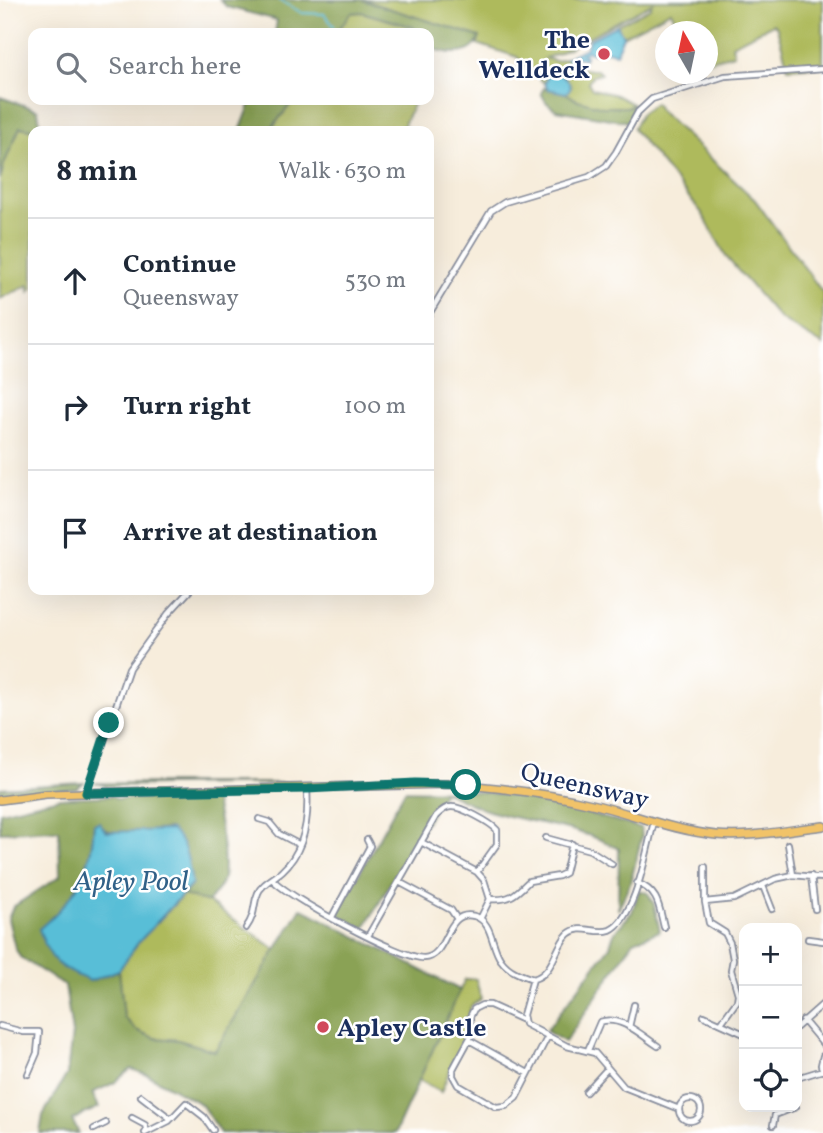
<!DOCTYPE html>
<meta charset="utf-8">
<style>
body{margin:0;font-family:Vollkorn,serif;background:#f2f2f3;color:#1f2937}
.controls{position:absolute;right:21px;bottom:21px;display:grid;overflow:hidden;border-radius:14px;box-shadow:0 7px 28px #0002}
.controls button{width:63px;height:63px;display:grid;place-items:center;padding:0;border:0;border-bottom:2px solid #e0e1e3;background:#fff;color:#1f2937;font:35px sans-serif}
.compass{position:absolute;left:655px;top:21px;width:63px;height:63px;border-radius:50%;background:#fff;box-shadow:0 7px 28px #0002;rotate:351deg}
.stop{position:absolute;width:21px;height:21px;margin:-16px;border:5px solid #0f766e;border-radius:50%;background:#fff}
.stop.end{background:#0f766e;border-color:#fff;box-shadow:0 2px 7px #0008}
.list{margin:0;padding:0;list-style:none}
h2{display:flex;justify-content:space-between;align-items:center;height:91px;margin:0;padding:0 28px;font-size:30px}
h2 small{font-size:23px;font-weight:400;color:#747a83}
.list li{display:grid;grid-template-columns:46px 1fr auto;gap:21px;align-items:center;box-sizing:border-box;height:126px;padding:0 28px;border-top:2px solid #e0e1e3}
.list b{display:block;font-size:26px;white-space:nowrap}
.list p{margin:0;font-size:23px;white-space:nowrap;color:#747a83}
.list em{font-size:23px;font-style:normal;color:#747a83}
.icon{flex:none;width:38px;height:38px;fill:none;stroke:currentColor;stroke-width:2;stroke-linecap:round;stroke-linejoin:round}
.map{position:relative;flex:none;width:823px;height:1133px;overflow:hidden}
.search{position:absolute;background:#fff;box-shadow:0 7px 28px #0002;left:28px;top:28px;width:406px;height:77px;display:flex;align-items:center;gap:18px;box-sizing:border-box;padding:0 24px;border-radius:14px;color:#747a83;font-size:26px}
.panel{position:absolute;background:#fff;box-shadow:0 7px 28px #0002;left:28px;top:126px;width:406px;height:469px;border-radius:14px}
.map>svg:first-child{display:block}
.green{fill:#aeba5c;stroke:#64745d;stroke-width:2}
.forest{fill:#8aa254;stroke:#526859;stroke-width:2}
.water{fill:#59bed7;stroke:#3a769a;stroke-width:2}
.lines{fill:none;stroke-linecap:round;stroke-linejoin:round}
.stream{stroke:#59bed7;stroke-width:2}
.street-casing{stroke:#898e9d;stroke-width:8}
.primary-casing{stroke:#898e9d;stroke-width:10}
.street{stroke:#fff;stroke-width:4.5}
.primary{stroke:#f1c369;stroke-width:7}
.route{stroke:#0f766e;stroke-width:9}
.poi-dot{fill:#d1495b;stroke:#fff;stroke-width:2.5}
.labels{text-anchor:middle;stroke-width:5;stroke-linejoin:round;paint-order:stroke}
.poi-label{font-size:26px;font-weight:bold;fill:#1b2f5e;stroke:#fff;text-anchor:end}
.street-label{font-size:26px;fill:#1b2f5e;stroke:#fff}
.water-label{font-size:28px;font-style:italic;fill:#316188;stroke:#fff}
</style>
<div class="map">
<svg width="823" height="1133" viewBox="0 0 823 1133">
<rect width="100%" height="100%" fill="#fff"/>
<filter id="ink" filterUnits="userSpaceOnUse"><feTurbulence type="fractalNoise" baseFrequency=".0143" numOctaves="2"/><feDisplacementMap in="SourceGraphic" scale="14" xChannelSelector="R" yChannelSelector="G"/><feConvolveMatrix kernelMatrix="1 2 1 2 8 2 1 2 1" color-interpolation-filters="sRGB"/></filter>
<filter id="wash" filterUnits="userSpaceOnUse"><feTurbulence type="fractalNoise" baseFrequency=".00686" numOctaves="4" result="noise"/><feDisplacementMap in="SourceGraphic" scale="28" xChannelSelector="R" yChannelSelector="G"/><feGaussianBlur stdDeviation="1.57" result="paint"/><feColorMatrix in="noise" values="0 0 0 0 0 0 0 0 0 0 0 0 0 0 0 0 0 1.4 0 .05"/><feComposite in="paint" operator="in"/></filter>
<g filter="url(#wash)">
<rect width="100%" height="100%" fill="#f7eddc"/>
<path class="green" d="M 362,0 L 823,0 L 823,66 L 788,68 L 777,28 L 773,24 L 732,45 L 734,54 L 708,61 L 708,32 L 680,31 L 671,11 L 623,36 L 617,25 L 650,8 L 652,3 L 559,53 L 545,58 L 556,61 L 566,58 C 577,69 581,70 597,70 L 601,74 L 593,75 L 588,82 L 592,89 L 616,95 L 634,105 C 613,112 584,106 566,93 L 571,87 L 564,75 L 552,73 L 547,76 L 545,84 L 517,57 L 477,44 L 480,37 Z
M 361,12 L 414,27 L 418,33 L 336,33 L 351,13 Z
M 294,100 L 415,100 L 401,131 L 269,131 Z
M 655,103 L 659,110 L 755,200 L 823,293 L 823,345 L 780,319 L 727,258 L 702,213 L 633,129 L 641,113 Z
M 20,127 L 38,131 L 33,131 L 33,288 L 29,292 L 29,285 L 0,299 L 0,180 L 4,164 Z
M 183,895 L 208,902 L 277,950 L 215,1051 L 178,1040 L 154,1038 L 136,1030 L 124,1017 L 119,970 L 138,943 Z
M 465,979 L 476,979 L 481,999 L 471,1006 L 467,1022 L 468,1036 L 454,1060 L 441,1092 L 419,1080 Z"/>
<path class="forest" d="M 220,0 L 362,0 L 480,37 C 472,59 446,54 429,47 L 429,33 L 418,33 L 413,27 L 361,12 L 351,13 L 336,33 L 275,33 L 277,20 L 227,7 Z
M 544,88 L 566,93 L 575,99 L 602,107 L 627,107 L 634,105 L 637,108 L 628,122 L 556,110 L 546,102 L 541,93 Z
M 0,97 L 38,110 L 41,131 L 20,127 L 4,164 L 0,180 Z
M 252,100 L 294,100 L 269,131 L 240,131 Z
M 83,783 L 77,788 L 0,795 L 0,788 Z
M 95,783 L 297,783 L 106,786 Z
M 405,790 C 427,791 449,790 470,791 C 529,795 585,813 641,828 L 642,836 L 631,881 L 618,910 L 619,849 C 579,826 532,824 489,811 C 473,806 458,797 444,791 L 364,929 L 337,914 Z
M 112,796 L 117,799 L 214,796 C 218,813 229,870 221,884 C 218,890 212,896 208,902 L 183,895 L 192,884 L 169,829 C 144,831 115,839 94,824 C 91,875 76,897 39,929 L 90,981 L 119,970 L 124,1017 L 136,1030 L 154,1038 L 178,1040 L 215,1051 L 301,908 L 460,990 L 395,1133 L 220,1133 L 201,1104 L 148,1075 L 131,1069 L 114,1083 L 92,1093 L 99,1107 L 72,1120 L 79,1133 L 40,1133 L 43,1115 L 67,1074 L 72,1033 L 65,986 L 20,957 L 15,948 L 8,919 L 13,907 L 60,876 L 59,830 L 0,832 L 0,812 L 59,798 Z
M 639,890 L 648,893 L 654,904 L 660,931 L 634,941 L 565,1042 L 546,1031 L 610,946 L 614,933 L 632,912 Z"/>
<path class="water" d="M 617,25 L 623,36 L 616,53 L 598,49 L 594,53 L 588,51 L 582,54 L 586,56 L 584,59 L 577,57 L 570,62 L 566,58 L 586,48 L 589,40 Z
M 552,73 C 563,75 567,76 571,88 L 566,93 L 548,89 L 545,84 L 547,76 Z
M 99,822 L 106,832 L 171,830 C 188,844 188,863 192,884 L 138,943 L 119,970 L 90,981 C 58,968 50,962 39,929 C 76,897 91,875 94,824 Z"/>
<g class="lines">
<path class="stream" d="M 279,0 L 302,13 L 324,14 L 334,26"/>
</g>
</g>
<g filter="url(#ink)">
<g class="lines">
<defs>
<path id="street" d="M 429,314 L 491,211 L 505,202 L 589,177 L 606,166 L 616,152 L 638,112 L 652,99 L 725,76 L 823,69
M 86,793 L 129,668 L 168,614 L 190,590
M 259,819 L 269,822 L 279,834 L 300,845
M 546,838 L 590,850 L 612,864
M 421,842 L 477,872 L 484,880 L 490,899
M 788,844 L 793,875
M 705,867 L 705,902 L 709,923 L 725,933 L 730,943 L 733,959 L 731,970 L 738,994 L 737,1001 L 721,1023
M 811,876 L 815,909
M 272,879 C 287,897 402,959 424,958 C 449,957 444,909 474,916 C 493,921 491,947 501,960 C 509,971 521,975 533,979 C 554,974 554,948 568,934 C 581,923 596,935 610,930 C 636,919 647,847 654,822
M 399,882 L 451,910 L 457,919
M 637,883 C 659,891 659,907 664,927
M 763,886 L 772,909
M 705,902 L 734,899 L 775,879 L 793,875 L 823,878
M 332,917 L 370,846 L 367,840
M 480,919 L 490,899 C 510,901 516,894 529,881 L 559,876 L 565,873 L 572,844
M 246,928 C 257,912 252,906 258,893 C 262,883 275,878 282,871 C 305,850 309,818 307,789
M 368,936 L 436,816 C 440,812 445,807 451,807 C 461,806 491,823 497,830 L 497,844 L 477,872
M 808,939 L 823,941
M 533,979 L 523,1015 L 525,1024 L 567,1046 L 595,1053 L 624,1087 L 679,1109
M 704,1016 L 744,1034
M 523,1020 L 490,1005 L 482,1005 L 474,1009 L 470,1017 L 471,1036 L 453,1069 L 453,1076 L 458,1085 L 496,1107 L 506,1106 L 516,1098 L 548,1036
M 803,1020 L 823,1044
M 0,1026 L 23,1032 L 39,1032 L 37,1053 L 28,1074
M 629,1027 L 634,1005
M 797,1027 L 823,1004
M 469,1040 L 528,1073
M 588,1050 L 600,1022 C 621,1015 641,1035 658,1046
M 823,1056 L 821,1065 L 823,1071
M 797,1078 L 823,1070
M 586,1092 L 607,1069
M 141,1096 L 171,1119
M679 1110a11 11 0 1 1 22 0a11 11 0 1 1-22 0Z
M 132,1118 L 145,1125 L 147,1132
M 773,1125 L 775,1115 L 796,1107
M 94,1129 L 106,1123
M 145,1133 L 169,1121 L 186,1103 L 204,1117 L 213,1130"/>
<path id="primary" d="M 0,800 L 46,794 L 447,784 C 497,787 547,793 596,805 C 636,815 675,831 716,835 C 752,838 787,830 823,826"/>
</defs>
<use href="#street" class="street-casing"/>
<use href="#primary" class="primary-casing"/>
<use href="#street" class="street"/>
<use href="#primary" class="primary"/>
</g>
</g>
<g class="lines" filter="url(#ink)">
<path class="route" d="M 109,723 L 86,793 L 307,789 L 415,783 L 466,785"/>
</g>
<g class="poi-dot">
<circle cx="604" cy="54" r="7"/>
<circle cx="323" cy="1027" r="7"/>
</g>
<g class="labels">
<g class="poi-label">
<text x="590" y="48">The<tspan x="590" dy="30">Welldeck</tspan></text>
<text x="337" y="1036" text-anchor="start">Apley Castle</text>
</g>
<g class="street-label">
<text transform="translate(585 785) rotate(13)" y="9">Queensway</text>
</g>
<g class="water-label">
<text x="131" y="890">Apley Pool</text>
</g>
</g>
</svg>
<div class="controls">
<button>+</button>
<button>−</button>
<button><svg class="icon" aria-label="locate" viewBox="0 0 24 24"><circle cx="12" cy="12" r="6"/><path d="M12 2v4M12 18v4M2 12h4M18 12h4"/></svg></button>
</div>
<svg class="compass" viewBox="-18 -18 36 36"><path d="M0-13l5 13h-10z" fill="#e53935"/><path d="M0 13l5-13h-10z" fill="#747a83"/></svg>
<div class="stop" style="left:466px;top:785px"></div>
<div class="stop end" style="left:109px;top:723px"></div>
<div class="search"><svg class="icon" aria-label="search" viewBox="0 0 24 24"><circle cx="10" cy="10" r="6"/><path d="M15 15l6 6"/></svg>Search here</div>
<section class="panel">
<h2>8 min<small>Walk · 630 m</small></h2>
<ul class="list">
<li><svg class="icon" aria-label="ahead" viewBox="0 0 24 24"><path d="M12 20V5M6 11l6-6 6 6"/></svg><div><b>Continue</b><p>Queensway</p></div><em>530 m</em></li>
<li><svg class="icon" aria-label="right" viewBox="0 0 24 24"><path d="M7 20v-9h11M14 6l5 5-5 5"/></svg><div><b>Turn right</b></div><em>100 m</em></li>
<li><svg class="icon" aria-label="arrive" viewBox="0 0 24 24"><path d="M6 21V4h12l-3 4 3 4H6"/></svg><div><b>Arrive at destination</b></div></li>
</ul>
</section>
</div>
